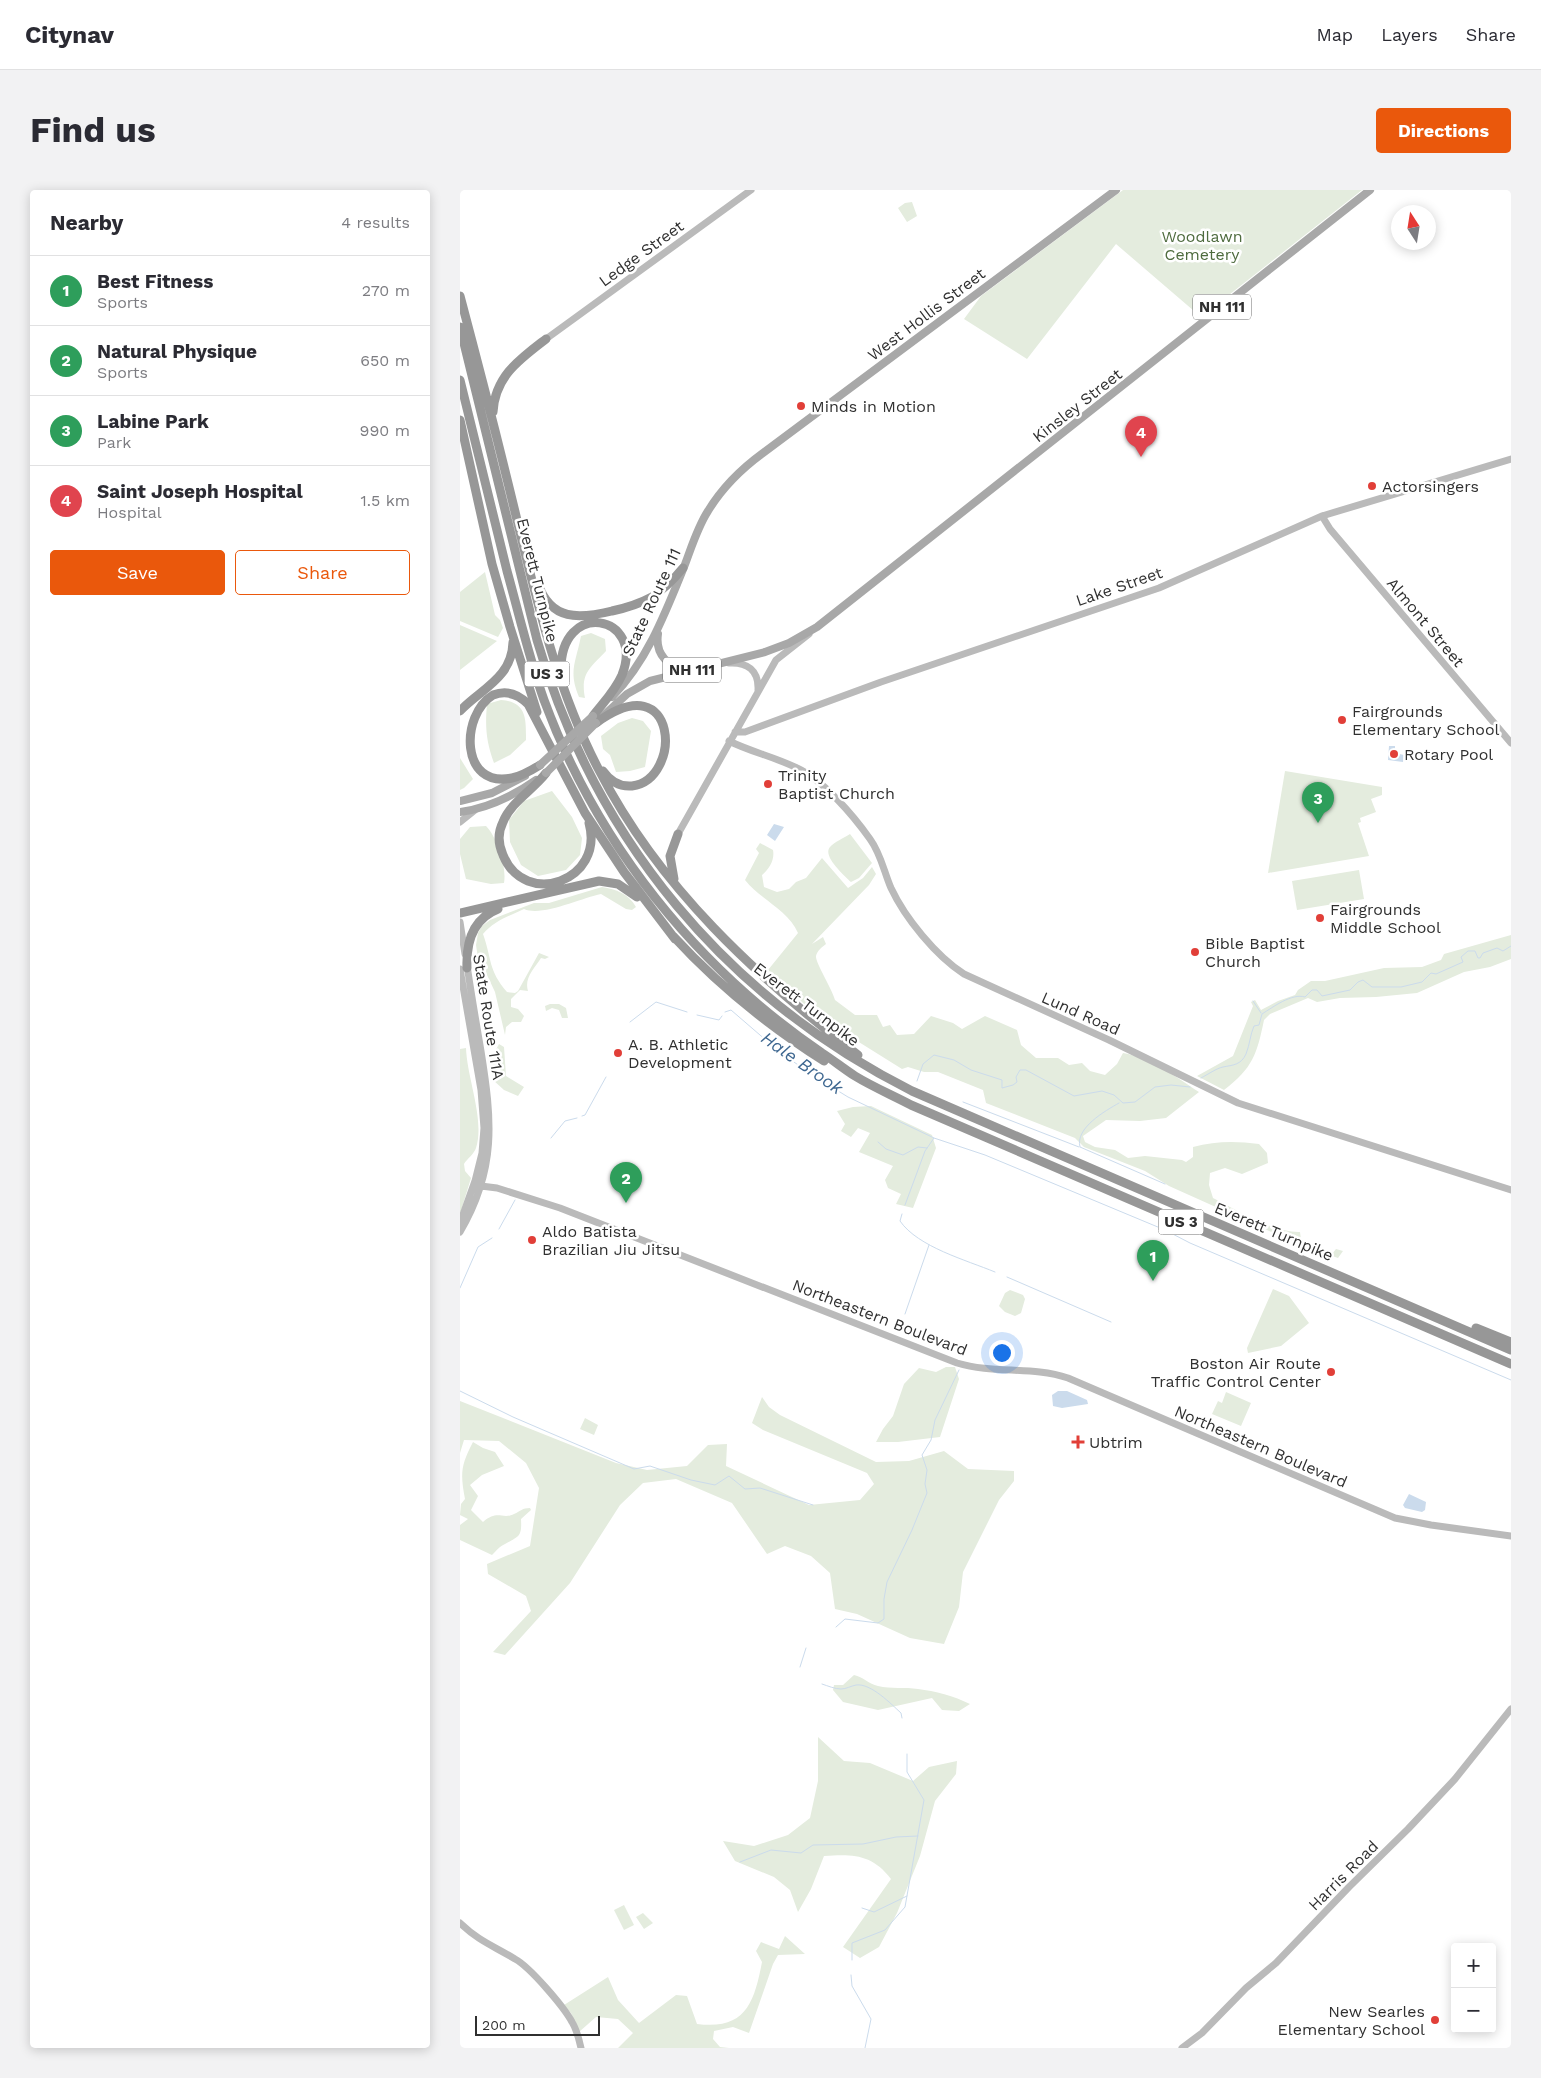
<!DOCTYPE html>
<meta charset="utf-8">
<style>
body{margin:0;font-family:"Work Sans",sans-serif;background:#f2f2f3;color:#2b2b33}
.controls{position:absolute;right:15px;bottom:15px;display:grid;overflow:hidden;border-radius:5px;box-shadow:0 2px 12px #0003}
.controls button{width:45px;height:45px;display:grid;place-items:center;padding:0;border:0;border-bottom:1px solid #e1e1e2;background:#fff;color:#2b2b33;font:25px sans-serif}
.compass{position:absolute;left:931px;top:15px;width:45px;height:45px;border-radius:50%;background:#fff;box-shadow:0 2px 12px #0003;rotate:348deg}
.scale{position:absolute;left:15px;bottom:12px;width:125px;box-sizing:border-box;padding-left:5px;border:2px solid #303030;border-top:0;font-size:14px;line-height:18px;white-space:nowrap;color:#303030;-webkit-text-stroke:4px #fff;paint-order:stroke}
.you{position:absolute;left:541px;top:1162px;width:18px;height:18px;margin:-12px;border:4px solid #fff;border-radius:50%;background:#1a73e8;box-shadow:0 0 0 8px #1a73e833}
.badge{display:grid;place-items:center;width:32px;height:32px;border-radius:50%;background:#ea580c;color:#fff;font-size:16px;font-weight:700}
.pin{position:absolute;translate:-50% -41px;filter:drop-shadow(0 1px 2px #0008)}
.pin::after{content:'';position:absolute;top:26px;width:18px;height:15px;background:inherit;clip-path:polygon(0 0,100% 0,50% 100%)}
.list{margin:0;padding:0;list-style:none}
h2{display:flex;justify-content:space-between;align-items:center;height:65px;margin:0;padding:0 20px;font-size:21px}
h2 small{font-size:16px;font-weight:400;color:#7c7c81}
.list li{display:grid;grid-template-columns:32px 1fr auto;gap:15px;align-items:center;box-sizing:border-box;height:70px;padding:0 20px;border-top:1px solid #e1e1e2}
.list b{display:block;font-size:19px;white-space:nowrap}
.list p{margin:0;font-size:16px;white-space:nowrap;color:#7c7c81}
.list em{font-size:16px;font-style:normal;color:#7c7c81}
.actions{display:flex;gap:10px;padding:15px 20px}
.actions a{flex:1;padding:11px 0;border:1px solid #ea580c;border-radius:5px;text-align:center;font-size:18px;color:#ea580c}
.actions .main{background:#ea580c;color:#fff}
.map{position:relative;flex:none;width:1051px;height:1858px;overflow:hidden;border-radius:5px}
header{display:flex;align-items:center;gap:30px;box-sizing:border-box;height:70px;padding:0 25px;background:#fff;border-bottom:1px solid #e1e1e2}
header strong{font-size:24px}
nav{display:flex;gap:28px;margin-inline-start:auto;font-size:18px}
.intro{display:flex;align-items:center;justify-content:space-between;box-sizing:border-box;height:120px;padding:0 30px}
h1{margin:0;font-size:35px}
.button{padding:12px 22px;border-radius:5px;background:#ea580c;color:#fff;font-size:18px;font-weight:700}
main{display:flex;gap:30px;padding:0 30px}
aside{flex:1;background:#fff;border-radius:5px;box-shadow:0 2px 12px #0003}
.map>svg:first-child{display:block}
.green{fill:#e4ecde}
.water{fill:#cbdbec}
.lines{fill:none;stroke-linecap:round;stroke-linejoin:round}
.stream{stroke:#cbdbec;stroke-width:1}
.secondary{stroke:#bababa;stroke-width:7}
.primary{stroke:#a8a8a8;stroke-width:8}
.highway{stroke:#979797;stroke-width:9}
.primary-bridge{stroke:#a8a8a8;stroke-width:8}
.poi-dot{fill:#e13f38;stroke:#fff;stroke-width:2}
.labels{text-anchor:middle;stroke-width:5;stroke-linejoin:round;paint-order:stroke}
.shield{fill:#fff;stroke:#6e6e6e;stroke-width:1}
.shield-label{font-size:15px;font-weight:bold;fill:#303030}
.park-label{font-size:16px;fill:#4e6b3e;stroke:#fff}
.street-label{font-size:16px;fill:#303030;stroke:#fff}
.poi-label{font-size:16px;fill:#303030;stroke:#fff;text-anchor:start}
.water-label{font-size:18px;font-style:italic;fill:#3f6891;stroke:#fff}
</style>
<header>
<strong>Citynav</strong>
<nav><a>Map</a><a>Layers</a><a>Share</a></nav>
</header>
<div class="intro"><h1>Find us</h1><a class="button">Directions</a></div>
<main>
<aside>
<h2>Nearby<small>4 results</small></h2>
<ul class="list">
<li><span class="badge" style="background:#2e9e5b">1</span><div><b>Best Fitness</b><p>Sports</p></div><em>270 m</em></li>
<li><span class="badge" style="background:#2e9e5b">2</span><div><b>Natural Physique</b><p>Sports</p></div><em>650 m</em></li>
<li><span class="badge" style="background:#2e9e5b">3</span><div><b>Labine Park</b><p>Park</p></div><em>990 m</em></li>
<li><span class="badge" style="background:#e0444e">4</span><div><b>Saint Joseph Hospital</b><p>Hospital</p></div><em>1.5 km</em></li>
</ul>
<div class="actions"><a class="main">Save</a><a>Share</a></div>
</aside>
<div class="map">
<svg width="1051" height="1858" viewBox="0 0 1051 1858">
<rect width="100%" height="100%" fill="#fff"/>
<path class="green" d="M 663,0 L 902,0 L 741,127 L 656,54 L 567,169 L 504,129 L 521,106 Z
M 452,12 L 457,26 L 447,32 L 438,18 L 445,13 Z
M 25,382 L 35,425 L 40,430 L 43,438 L 38,447 L 0,431 L 0,402 Z
M 0,435 L 37,451 L 0,480 Z
M 131,443 L 145,449 L 146,461 C 131,477 120,483 125,508 L 119,507 C 108,481 116,472 121,446 Z
M 41,510 C 67,512 66,529 66,550 L 50,565 L 34,573 C 26,551 25,537 27,514 Z
M 172,528 L 183,531 L 191,541 L 185,577 L 170,581 L 156,582 L 150,565 L 143,559 L 141,546 L 158,533 Z
M 0,568 L 13,589 L 4,598 L 0,600 Z
M 825,581 L 922,597 L 922,605 L 911,609 L 916,622 L 900,628 L 901,632 L 898,633 L 909,666 L 808,683 Z
M 92,601 L 112,627 L 122,648 L 120,665 L 106,680 L 78,686 L 61,675 L 50,652 L 49,630 L 64,611 Z
M 26,636 C 37,647 47,677 44,693 L 31,694 L 6,689 L 0,664 L 0,649 L 10,637 Z
M 390,644 L 412,673 L 399,688 L 391,692 C 384,685 362,666 370,657 C 374,652 384,648 390,644 Z
M 300,653 L 313,660 C 315,670 309,679 302,685 L 304,697 L 317,702 L 329,699 L 336,692 L 346,688 L 362,668 L 388,698 L 403,688 L 412,677 L 416,684 L 409,695 L 352,754 L 363,747 L 366,754 C 362,757 357,761 356,766 C 355,772 372,799 375,810 L 395,825 L 417,825 L 423,837 L 430,835 L 437,845 L 454,844 L 471,826 L 493,833 L 502,839 L 525,826 L 557,840 L 561,855 L 576,868 L 598,868 L 609,875 L 622,873 L 630,881 L 645,885 L 657,874 L 663,863 C 691,868 716,887 739,902 L 706,928 L 680,931 L 646,930 L 623,946 L 625,952 L 635,957 L 655,960 L 668,968 L 685,966 L 722,970 L 726,972 L 733,967 L 733,957 C 755,951 776,951 799,954 L 807,963 L 808,973 L 782,984 L 765,978 L 750,983 L 749,995 L 753,1008 C 777,1020 813,1043 840,1042 L 841,1050 L 872,1064 L 876,1059 L 883,1061 L 878,1068 L 838,1054 L 709,996 L 685,981 L 624,957 L 615,948 L 526,913 L 523,900 L 478,882 L 464,882 L 448,877 L 442,879 L 378,839 L 376,844 L 308,780 L 338,743 C 328,720 301,710 285,690 L 299,663 L 296,659 Z
M 899,680 L 904,709 L 837,720 L 832,691 Z
M 142,697 C 156,699 169,704 176,717 L 172,720 L 166,719 L 141,704 C 121,708 82,727 64,719 C 49,726 34,731 23,744 C 32,769 28,780 47,802 L 55,803 L 58,801 L 79,763 L 89,767 L 85,769 L 81,768 C 74,779 64,788 68,801 L 60,800 L 51,809 L 51,817 L 58,819 L 64,826 L 61,832 L 52,832 L 46,837 L 45,845 L 35,802 L 27,785 L 19,775 L 16,755 L 18,743 L 22,736 L 30,730 L 74,713 L 89,713 Z
M 1051,745 L 1051,769 L 1030,777 L 1004,782 L 957,803 L 916,807 L 880,808 L 857,812 L 848,808 L 810,824 L 804,830 C 797,864 793,878 764,900 L 737,886 L 773,866 L 793,816 L 791,812 L 795,810 L 801,820 L 818,811 L 835,805 L 838,800 L 851,791 L 865,791 L 924,778 L 962,777 L 981,770 L 984,764 Z
M 90,814 L 99,814 L 106,818 L 108,828 L 102,828 L 99,820 L 92,818 L 86,821 L 85,816 Z
M 39,854 L 44,857 L 46,886 L 64,897 L 58,906 L 44,900 L 33,890 L 32,867 Z
M 6,858 C 7,888 25,930 16,958 C 14,964 7,969 4,974 L 5,981 L 11,988 L 0,1024 L 0,859 Z
M 411,916 L 472,945 L 476,958 L 453,1018 L 436,1014 L 441,1004 L 428,998 L 425,990 L 433,976 L 399,962 L 410,943 L 398,938 L 391,947 L 381,941 L 385,934 L 377,921 L 393,917 Z
M 813,1099 L 829,1106 L 849,1133 L 821,1156 L 788,1163 L 787,1158 Z
M 550,1100 L 563,1105 L 565,1109 L 561,1123 L 555,1126 L 545,1122 L 539,1116 L 545,1103 Z
M 486,1177 L 495,1177 L 499,1189 L 480,1247 L 438,1252 L 416,1252 L 423,1239 L 433,1226 L 444,1194 L 459,1178 L 476,1182 Z
M 766,1202 L 791,1213 L 781,1236 L 752,1224 L 758,1211 L 762,1213 Z
M 302,1207 L 309,1217 L 320,1225 L 416,1272 L 449,1271 L 484,1261 L 508,1279 L 554,1281 L 554,1291 L 539,1310 L 503,1382 L 499,1417 L 484,1454 L 450,1448 L 397,1424 L 375,1419 L 370,1383 L 351,1366 L 325,1356 L 307,1364 L 272,1313 L 216,1289 L 183,1293 L 160,1315 L 110,1393 L 45,1465 L 33,1462 L 71,1421 L 66,1406 L 28,1384 L 27,1374 L 70,1356 L 79,1298 L 66,1273 L 39,1251 L 4,1250 L 0,1263 L 0,1211 L 156,1273 L 187,1280 L 227,1276 L 248,1255 L 267,1254 L 266,1276 L 349,1315 L 400,1310 L 414,1294 L 407,1283 L 303,1240 L 292,1233 Z
M 125,1228 L 138,1235 L 134,1245 L 120,1239 Z
M 13,1252 L 23,1258 L 35,1262 L 44,1276 L 22,1285 L 10,1295 L 18,1306 L 11,1320 L 23,1332 C 38,1319 42,1330 54,1324 C 61,1321 62,1318 70,1318 L 71,1320 L 61,1329 C 62,1347 59,1346 45,1354 C 40,1356 36,1361 32,1365 L 0,1350 L 0,1335 L 8,1329 L 0,1325 L 1,1314 L 5,1309 C 0,1283 1,1275 13,1252 Z
M 394,1485 C 403,1487 409,1494 418,1496 C 431,1499 445,1497 458,1499 C 475,1501 494,1506 510,1514 L 499,1521 L 482,1520 L 472,1508 L 418,1520 L 383,1512 L 373,1500 L 374,1495 L 383,1495 Z
M 358,1547 L 384,1571 L 410,1573 L 453,1591 L 469,1577 L 497,1571 L 496,1584 L 475,1611 L 460,1666 L 437,1723 L 419,1757 L 400,1768 L 383,1757 L 431,1689 C 412,1664 393,1664 364,1666 L 351,1699 L 338,1722 L 330,1700 L 314,1687 L 275,1671 L 263,1651 L 294,1656 L 328,1645 L 350,1628 L 358,1591 Z
M 164,1715 L 174,1735 L 164,1740 L 154,1720 Z
M 183,1723 L 193,1733 L 184,1739 L 176,1727 Z
M 325,1746 L 345,1764 L 318,1765 L 313,1774 L 289,1843 L 273,1837 L 254,1841 L 253,1849 L 260,1857 L 269,1858 L 158,1858 L 173,1843 L 158,1829 L 136,1827 L 119,1842 L 111,1823 L 104,1815 L 148,1787 L 158,1810 L 179,1833 L 216,1805 L 227,1806 L 237,1834 C 285,1840 294,1814 302,1772 L 296,1761 L 301,1752 L 319,1759 Z"/>
<path class="water" d="M 929,556 L 935,556 L 935,563 L 944,565 L 943,572 L 928,570 Z
M 314,634 L 324,637 L 315,651 L 307,645 Z
M 598,1201 L 607,1201 L 627,1210 L 628,1214 L 602,1218 L 593,1216 L 592,1205 Z
M 949,1304 L 966,1312 L 965,1320 L 962,1322 L 945,1318 L 943,1315 Z"/>
<g class="lines">
<path class="stream" d="M 793,811 L 801,823
M 265,822 L 271,820 L 322,864 L 362,891 L 388,907 L 474,948 L 465,961 L 445,1015
M 237,825 L 259,830 L 262,826
M 170,832 L 196,812 L 227,822
M 741,888 C 747,885 757,878 763,877 C 773,875 781,875 786,864 C 790,854 790,845 794,836 L 799,835 L 802,824 C 813,817 832,803 845,807 L 852,800 L 857,800 L 862,806 L 890,800 L 898,792 L 903,790 L 912,797 L 941,797 L 962,792 L 971,783 L 976,784 L 1003,772 L 1001,767 L 1008,761 L 1015,761 L 1018,768 L 1020,768 L 1023,763 L 1037,758 L 1043,761 L 1051,756
M 457,891 L 463,874 L 474,865 L 494,870 L 511,880 L 542,890 L 542,898 L 553,895 L 557,892 L 556,887 L 560,880 L 566,880 L 614,906 L 642,901 L 654,905 L 663,913 L 675,912 L 695,897 L 711,895 L 730,897
M 503,912 L 619,957
M 659,913 C 645,921 615,938 620,957 L 705,994
M 122,926 L 125,925 L 146,887
M 91,948 L 105,931 L 117,928
M 474,948 L 525,965 L 705,1040 L 730,1053 L 1051,1190
M 418,952 L 426,959 L 443,965 L 458,957 L 467,958
M 442,1024 L 440,1031 C 458,1057 506,1070 535,1082
M 39,1039 L 55,1010
M 547,1087 L 651,1132
M 0,1098 L 18,1057 L 32,1048
M 445,1124 L 469,1055
M 0,1201 L 53,1227 L 174,1279 L 190,1276 L 231,1290 L 255,1295 L 269,1286 L 285,1299 L 300,1298 L 353,1315
M 376,1437 L 385,1429 L 418,1433 L 424,1429 L 424,1409 L 427,1392 L 452,1340 L 467,1303 L 465,1294 L 467,1280 L 462,1265 L 471,1250 L 475,1230 L 499,1180
M 340,1477 L 346,1458
M 362,1494 C 368,1496 375,1499 381,1499 C 386,1499 391,1496 396,1495 C 411,1493 431,1514 441,1523 L 442,1528
M 280,1672 L 311,1660 L 341,1663 L 353,1655 L 403,1654 L 436,1647 L 458,1646
M 402,1718 L 414,1722 L 447,1706
M 392,1770 L 392,1753 L 425,1740 L 445,1717 L 464,1610 L 447,1582 L 447,1564
M 391,1785 L 392,1796 L 411,1829 L 405,1858"/>
<path class="secondary" d="M 86,149 L 291,0
M 862,326 L 870,339 L 1051,553
M 269,473 C 287,472 299,480 298,500
M 275,542 L 285,542 L 421,492 L 699,398 L 862,326 L 1051,269
M 269,551 C 291,562 315,567 337,578 C 363,590 393,625 410,649 C 421,664 424,682 431,698 C 445,728 476,766 504,784 L 649,850 L 778,913 L 1051,1000
M 0,632 L 15,620
M 218,644 L 316,470 L 349,444
M 0,732 L 5,764
M 0,779 L 21,900 L 24,938 L 22,963 L 15,991 L 0,1033
M 15,991 L 21,996 L 37,998 L 100,1018 L 497,1173 C 534,1184 572,1176 608,1188 L 935,1328 L 971,1335 L 1051,1346
M 0,1042 C 37,979 32,930 21,861 C 16,832 11,803 7,775
M 0,1733 C 20,1752 32,1755 55,1769 C 70,1777 104,1817 112,1832 C 117,1840 119,1849 121,1858
M 722,1858 L 742,1843 L 786,1798 L 816,1773 L 889,1697 L 948,1639 L 995,1589 L 1051,1519"/>
<path class="primary" d="M 198,444 C 195,464 208,478 228,479
M 152,507 C 187,471 205,424 224,377 C 231,359 237,338 248,321 C 262,298 281,279 303,263 L 656,0
M 141,528 L 167,504 L 190,491 L 305,462 L 329,453 L 357,437 L 910,0
M 0,611 L 32,603 L 65,586
M 0,622 C 29,618 53,606 76,590"/>
<path class="highway" d="M 0,106 C 20,181 39,255 57,330 C 78,416 98,503 140,582 C 200,698 296,786 398,865
M 0,137 L 77,450 C 135,650 266,807 452,901 L 1051,1160
M 0,190 C 16,254 31,317 47,381 C 59,424 69,468 84,510 C 137,654 236,777 362,863 C 373,870 384,879 395,886 C 413,897 432,905 451,915 L 1051,1174
M 33,222 C 35,186 60,169 86,149
M 0,230 L 32,374 L 50,437 L 77,522
M 78,394 C 91,431 119,429 152,421 C 166,418 179,414 192,407 C 204,399 214,389 223,378
M 101,482 C 99,408 186,424 162,485 C 155,501 143,513 133,526
M 0,521 C 21,499 52,488 53,452
M 136,533 C 219,472 223,590 172,596 C 160,597 150,591 143,581
M 80,575 C 72,580 62,586 52,588 C 0,599 0,525 33,505 C 46,500 58,504 68,514 L 125,623 L 164,682 L 215,749
M 86,583 C 73,600 51,612 43,632 C 38,642 38,654 43,665 C 65,719 145,691 129,633
M 214,689 L 210,666 L 218,644
M 0,723 L 139,691 L 158,694 L 177,707
M 213,746 C 257,794 309,836 364,871
M 7,778 C 6,753 12,729 38,719
M 1016,1138 L 1051,1152"/>
<path class="primary-bridge" d="M 80,575 L 133,526
M 86,583 L 136,533"/>
</g>
<g class="poi-dot">
<circle cx="341" cy="216" r="5"/>
<circle cx="912" cy="296" r="5"/>
<circle cx="882" cy="530" r="5"/>
<circle cx="934" cy="564" r="5"/>
<circle cx="308" cy="594" r="5"/>
<circle cx="860" cy="728" r="5"/>
<circle cx="735" cy="762" r="5"/>
<circle cx="158" cy="863" r="5"/>
<circle cx="72" cy="1050" r="5"/>
<circle cx="871" cy="1182" r="5"/>
<path d="M615.5 1244.5h5v5h5v5h-5v5h-5v-5h-5v-5h5z"/>
<circle cx="975" cy="1830" r="5"/>
</g>
<g class="labels">
<g class="shield">
<rect x="733" y="104.5" width="58" height="25" rx="4"/>
<rect x="203" y="467.5" width="58" height="25" rx="4"/>
<rect x="64.5" y="471.5" width="45" height="25" rx="4"/>
<rect x="698.5" y="1019.5" width="45" height="25" rx="4"/>
</g>
<g class="shield-label">
<text x="762" y="122">NH 111</text>
<text x="232" y="485">NH 111</text>
<text x="87" y="489">US 3</text>
<text x="721" y="1037">US 3</text>
</g>
<g class="park-label">
<text x="742" y="52">Woodlawn<tspan x="742" dy="18">Cemetery</tspan></text>
</g>
<g class="street-label">
<text transform="translate(181 63) rotate(-36)" y="6">Ledge Street</text>
<text transform="translate(466 124) rotate(-37)" y="6">West Hollis Street</text>
<text transform="translate(617 215) rotate(-38)" y="6">Kinsley Street</text>
<text transform="translate(78 390) rotate(76)" y="6">Everett Turnpike</text>
<text transform="translate(659 396) rotate(-19)" y="6">Lake Street</text>
<text transform="translate(191 412) rotate(-65)" y="6">State Route 111</text>
<text transform="translate(966 432) rotate(50)" y="6">Almont Street</text>
<text transform="translate(347 814) rotate(37)" y="6">Everett Turnpike</text>
<text transform="translate(621 823) rotate(24)" y="6">Lund Road</text>
<text transform="translate(29 827) rotate(81)" y="6">State Route 111A</text>
<text transform="translate(814 1041) rotate(23)" y="6">Everett Turnpike</text>
<text transform="translate(420 1127) rotate(21)" y="6">Northeastern Boulevard</text>
<text transform="translate(801 1256) rotate(23)" y="6">Northeastern Boulevard</text>
<text transform="translate(883 1685) rotate(-45)" y="6">Harris Road</text>
</g>
<g class="poi-label">
<text x="351" y="222">Minds in Motion</text>
<text x="922" y="302">Actorsingers</text>
<text x="892" y="527">Fairgrounds<tspan x="892" dy="18">Elementary School</tspan></text>
<text x="944" y="570">Rotary Pool</text>
<text x="318" y="591">Trinity<tspan x="318" dy="18">Baptist Church</tspan></text>
<text x="870" y="725">Fairgrounds<tspan x="870" dy="18">Middle School</tspan></text>
<text x="745" y="759">Bible Baptist<tspan x="745" dy="18">Church</tspan></text>
<text x="168" y="860">A. B. Athletic<tspan x="168" dy="18">Development</tspan></text>
<text x="82" y="1047">Aldo Batista<tspan x="82" dy="18">Brazilian Jiu Jitsu</tspan></text>
<text x="861" y="1179" text-anchor="end">Boston Air Route<tspan x="861" dy="18">Traffic Control Center</tspan></text>
<text x="629" y="1258">Ubtrim</text>
<text x="965" y="1827" text-anchor="end">New Searles<tspan x="965" dy="18">Elementary School</tspan></text>
</g>
<g class="water-label">
<text transform="translate(342 873) rotate(35)" y="6">Hale Brook</text>
</g>
</g>
</svg>
<div class="controls">
<button>+</button>
<button>−</button>
</div>
<svg class="compass" viewBox="-18 -18 36 36"><path d="M0-13l5 13h-10z" fill="#e53935"/><path d="M0 13l5-13h-10z" fill="#7c7c81"/></svg>
<div class="scale">200 m</div>
<div class="you"></div>
<div class="pin badge" style="left:693px;top:1091px;background:#2e9e5b">1</div>
<div class="pin badge" style="left:166px;top:1013px;background:#2e9e5b">2</div>
<div class="pin badge" style="left:858px;top:633px;background:#2e9e5b">3</div>
<div class="pin badge" style="left:681px;top:267px;background:#e0444e">4</div>
</div>
</main>
